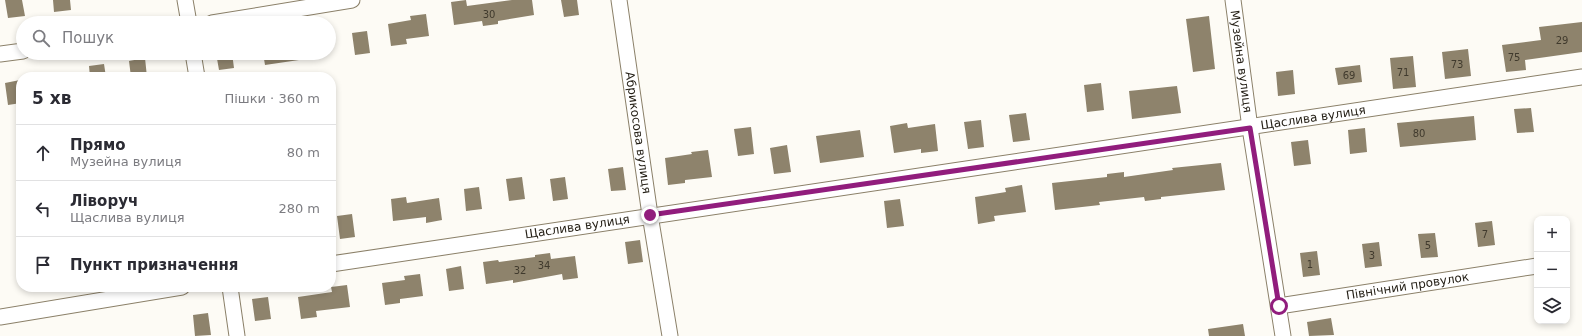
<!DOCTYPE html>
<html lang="uk">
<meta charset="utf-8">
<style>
body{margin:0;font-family:"DejaVu Sans",sans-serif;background:#f7f7f7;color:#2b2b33}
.controls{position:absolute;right:12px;bottom:12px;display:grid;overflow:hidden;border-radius:8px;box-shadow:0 2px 6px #0003}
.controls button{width:36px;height:36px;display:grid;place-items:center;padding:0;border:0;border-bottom:1px solid #e1e1e2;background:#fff;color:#2b2b33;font:20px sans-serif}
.stop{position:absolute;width:12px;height:12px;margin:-9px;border:3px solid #911d7d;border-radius:50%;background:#fff}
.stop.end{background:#911d7d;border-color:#fff;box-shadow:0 1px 4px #0008}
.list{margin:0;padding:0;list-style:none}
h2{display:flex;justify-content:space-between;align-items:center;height:52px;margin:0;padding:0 16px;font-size:17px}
h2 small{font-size:13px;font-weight:400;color:#7c7c81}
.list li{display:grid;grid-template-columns:26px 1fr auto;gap:12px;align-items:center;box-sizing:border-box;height:56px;padding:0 16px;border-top:1px solid #e1e1e2}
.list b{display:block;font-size:15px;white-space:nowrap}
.list p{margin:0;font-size:13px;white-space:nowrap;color:#7c7c81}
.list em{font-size:13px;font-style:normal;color:#7c7c81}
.icon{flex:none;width:22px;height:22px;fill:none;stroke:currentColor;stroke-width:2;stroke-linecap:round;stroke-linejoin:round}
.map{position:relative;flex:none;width:1582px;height:336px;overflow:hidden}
.search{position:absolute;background:#fff;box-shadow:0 2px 6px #0003;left:16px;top:16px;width:320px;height:44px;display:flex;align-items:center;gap:10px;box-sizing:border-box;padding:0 14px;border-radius:22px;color:#7c7c81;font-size:15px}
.panel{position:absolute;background:#fff;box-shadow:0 2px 6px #0003;left:16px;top:72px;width:320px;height:220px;border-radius:16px}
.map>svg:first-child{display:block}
.building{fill:#8e836c}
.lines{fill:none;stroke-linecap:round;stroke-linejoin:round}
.street-casing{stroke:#8b8069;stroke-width:17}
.street{stroke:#fff;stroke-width:15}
.route{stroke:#911d7d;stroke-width:5}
.labels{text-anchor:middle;stroke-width:3;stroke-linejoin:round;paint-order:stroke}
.number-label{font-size:10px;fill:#403a2d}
.street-label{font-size:12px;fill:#262118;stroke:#fff}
</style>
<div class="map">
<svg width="1582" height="336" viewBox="0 0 1582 336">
<rect width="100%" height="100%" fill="#fdfbf5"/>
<path class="building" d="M 5,0 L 22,0 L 25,16 L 8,18 Z
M 53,0 L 70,0 L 71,10 L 54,12 Z
M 466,0 L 467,6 L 512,0 L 532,0 L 534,15 L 498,21 L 498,24 L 483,26 L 482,21 L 454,25 L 451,2 Z
M 561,0 L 577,0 L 579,15 L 564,17 Z
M 426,14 L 429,36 L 406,39 L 407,44 L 391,46 L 388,24 L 411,20 L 410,16 Z
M 1209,16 L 1215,69 L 1193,72 L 1186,19 Z
M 1582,22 L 1582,52 L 1525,60 L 1526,70 L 1506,72 L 1502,45 L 1541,40 L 1539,27 Z
M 367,31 L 370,53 L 355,55 L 352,33 Z
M 1468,49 L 1471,76 L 1445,79 L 1442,52 Z
M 216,53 L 232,53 L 234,68 L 219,70 Z
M 263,53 L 299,53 L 299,60 L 265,65 Z
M 1413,56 L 1416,87 L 1393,89 L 1390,58 Z
M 145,58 L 147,77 L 131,77 L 129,61 Z
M 104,64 L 106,77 L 90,77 L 89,66 Z
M 1360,65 L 1362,82 L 1338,85 L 1335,68 Z
M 1293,70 L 1295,94 L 1278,96 L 1276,72 Z
M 20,80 L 21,103 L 8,105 L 5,83 Z
M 1101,83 L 1104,110 L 1087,112 L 1084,85 Z
M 1177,86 L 1181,113 L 1132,119 L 1129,91 Z
M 1531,108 L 1534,132 L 1517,133 L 1514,109 Z
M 1026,113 L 1030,140 L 1013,142 L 1009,115 Z
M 1474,116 L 1476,140 L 1400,147 L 1397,123 Z
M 981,120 L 984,147 L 968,149 L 964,122 Z
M 907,123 L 908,128 L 935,124 L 938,151 L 921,153 L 921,149 L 894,153 L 890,126 Z
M 751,127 L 754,154 L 738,156 L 734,129 Z
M 1365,128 L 1367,152 L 1350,154 L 1348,130 Z
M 860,130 L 864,157 L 820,163 L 816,136 Z
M 1308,140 L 1311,164 L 1294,166 L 1291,142 Z
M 787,145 L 791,172 L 774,174 L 770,148 Z
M 708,150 L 712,177 L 685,180 L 685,183 L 668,185 L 665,158 L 692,154 L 691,152 Z
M 1221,163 L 1225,190 L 1161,197 L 1161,199 L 1145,201 L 1144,197 L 1099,202 L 1100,205 L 1055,210 L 1052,183 L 1107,177 L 1107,174 L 1124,172 L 1124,177 L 1173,170 L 1172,168 Z
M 623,167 L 626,190 L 611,191 L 608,169 Z
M 522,177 L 525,199 L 509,201 L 506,179 Z
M 565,177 L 568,199 L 553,201 L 550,179 Z
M 1022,185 L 1026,212 L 994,216 L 995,221 L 978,224 L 975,197 L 1006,192 L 1005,188 Z
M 479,187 L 482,209 L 466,211 L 464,189 Z
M 406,197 L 407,203 L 439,198 L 442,220 L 426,223 L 426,217 L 393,221 L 391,199 Z
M 900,199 L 904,226 L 887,228 L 884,201 Z
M 352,214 L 355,237 L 340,239 L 337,216 Z
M 1492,221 L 1495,245 L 1478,247 L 1475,223 Z
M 1435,233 L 1438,257 L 1421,258 L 1418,234 Z
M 640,240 L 643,262 L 628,264 L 625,242 Z
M 1379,242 L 1382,266 L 1365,268 L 1362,244 Z
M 1317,251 L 1320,275 L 1303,277 L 1300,253 Z
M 550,253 L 551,259 L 575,256 L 578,278 L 563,280 L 562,274 L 513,283 L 513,280 L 486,284 L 483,262 L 498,260 L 499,262 L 535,257 L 535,255 Z
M 461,266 L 464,289 L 449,291 L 446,269 Z
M 420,274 L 423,296 L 400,299 L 400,303 L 385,305 L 382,283 L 405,280 L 404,276 Z
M 347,285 L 350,307 L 316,311 L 317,317 L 301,319 L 298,297 L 332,292 L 331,287 Z
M 268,297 L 271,319 L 255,321 L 252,299 Z
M 208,313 L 211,335 L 195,336 L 193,315 Z
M 1331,318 L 1334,335 L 1309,336 L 1307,322 Z
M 1243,324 L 1245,336 L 1209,336 L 1208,329 Z"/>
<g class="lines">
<defs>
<g id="street">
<path d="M 185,0 L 189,23"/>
<path id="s1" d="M 619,0 L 650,215 L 670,336"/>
<path id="s2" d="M 1233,0 L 1250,128 L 1283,336"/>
<path d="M 212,23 L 352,0"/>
<path d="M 193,53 L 197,77"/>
<path d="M 0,54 L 23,51"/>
<path id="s3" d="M 331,264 C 748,200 1165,141 1582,77"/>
<path d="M 230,287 L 237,336"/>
<path id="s4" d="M 1279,306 L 1537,266"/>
<path d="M 0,317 L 182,287"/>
</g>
</defs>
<use href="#street" class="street-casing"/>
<use href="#street" class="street"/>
</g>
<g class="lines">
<path class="route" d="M 650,215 L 1250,128 L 1279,306"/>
</g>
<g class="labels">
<g class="number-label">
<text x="489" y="18">30</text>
<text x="1562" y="44">29</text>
<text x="1514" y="61">75</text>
<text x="1457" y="68">73</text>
<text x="1403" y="76">71</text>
<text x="1349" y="79">69</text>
<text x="1419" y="137">80</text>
<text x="1485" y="238">7</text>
<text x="1428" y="249">5</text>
<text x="1372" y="259">3</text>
<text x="1310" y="268">1</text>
<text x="544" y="269">34</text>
<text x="520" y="274">32</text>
</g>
<g class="street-label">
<text dy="4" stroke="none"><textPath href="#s2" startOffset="62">Музейна вулиця</textPath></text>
<text dy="4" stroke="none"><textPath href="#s3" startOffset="993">Щаслива вулиця</textPath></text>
<text dy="4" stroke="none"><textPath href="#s1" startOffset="134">Абрикосова вулиця</textPath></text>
<text dy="4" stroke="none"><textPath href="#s3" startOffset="249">Щаслива вулиця</textPath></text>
<text dy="4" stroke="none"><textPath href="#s4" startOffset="130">Північний провулок</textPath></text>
</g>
</g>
</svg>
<div class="controls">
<button>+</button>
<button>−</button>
<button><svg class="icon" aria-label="layers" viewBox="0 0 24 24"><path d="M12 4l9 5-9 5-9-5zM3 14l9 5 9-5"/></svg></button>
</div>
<div class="stop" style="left:1279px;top:306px"></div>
<div class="stop end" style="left:650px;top:215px"></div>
<div class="search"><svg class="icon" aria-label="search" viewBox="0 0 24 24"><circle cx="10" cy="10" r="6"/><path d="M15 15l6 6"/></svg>Пошук</div>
<section class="panel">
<h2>5 хв<small>Пішки · 360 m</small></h2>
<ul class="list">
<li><svg class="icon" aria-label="ahead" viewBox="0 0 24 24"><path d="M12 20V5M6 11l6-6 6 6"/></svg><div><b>Прямо</b><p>Музейна вулиця</p></div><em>80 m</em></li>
<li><svg class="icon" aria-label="left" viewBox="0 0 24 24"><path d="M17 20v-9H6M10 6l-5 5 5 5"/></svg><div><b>Ліворуч</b><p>Щаслива вулиця</p></div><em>280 m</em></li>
<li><svg class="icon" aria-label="arrive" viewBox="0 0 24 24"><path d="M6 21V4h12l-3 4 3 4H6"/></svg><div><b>Пункт призначення</b></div></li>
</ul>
</section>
</div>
